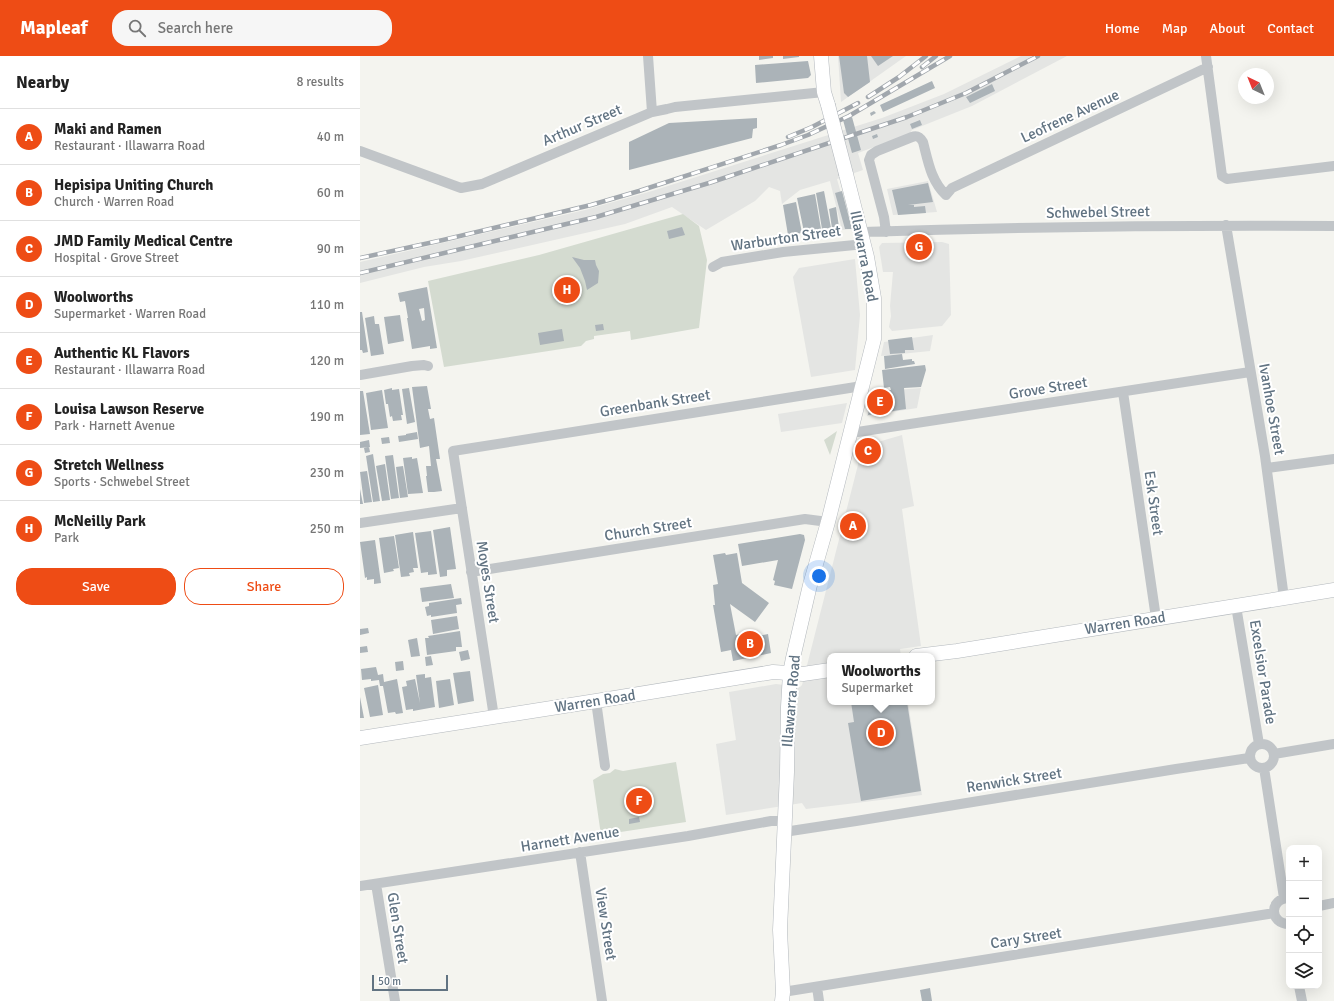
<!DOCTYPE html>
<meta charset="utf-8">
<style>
body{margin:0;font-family:Signika,sans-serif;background:#f6f6f6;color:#222}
.controls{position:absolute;right:12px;bottom:12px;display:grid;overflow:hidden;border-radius:8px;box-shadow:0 4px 16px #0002}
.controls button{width:36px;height:36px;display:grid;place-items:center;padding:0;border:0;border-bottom:1px solid #e0e0e0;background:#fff;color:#222;font:20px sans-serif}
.compass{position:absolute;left:878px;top:12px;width:36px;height:36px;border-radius:50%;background:#fff;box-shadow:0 4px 16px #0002;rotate:317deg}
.scale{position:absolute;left:12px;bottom:10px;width:76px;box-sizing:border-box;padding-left:4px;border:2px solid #617382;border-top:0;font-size:11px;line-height:14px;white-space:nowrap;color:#617382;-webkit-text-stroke:3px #fff;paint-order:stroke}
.you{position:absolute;left:459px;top:520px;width:14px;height:14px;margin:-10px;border:3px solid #fff;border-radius:50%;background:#1a73e8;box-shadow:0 0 0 6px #1a73e833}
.badge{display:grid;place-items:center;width:26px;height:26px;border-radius:50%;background:#ee4c15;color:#fff;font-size:13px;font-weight:700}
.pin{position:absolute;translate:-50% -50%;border:2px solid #fff;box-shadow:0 1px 4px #0006}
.popup{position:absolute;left:467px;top:597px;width:108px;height:52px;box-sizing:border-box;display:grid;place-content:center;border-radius:8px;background:#fff;filter:drop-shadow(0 1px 3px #0005);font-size:13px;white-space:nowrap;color:#767676}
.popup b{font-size:15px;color:#222}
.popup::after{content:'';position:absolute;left:50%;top:100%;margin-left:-8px;border:8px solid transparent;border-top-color:#fff}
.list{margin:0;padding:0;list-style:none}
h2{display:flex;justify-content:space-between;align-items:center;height:52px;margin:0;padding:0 16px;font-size:17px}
h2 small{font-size:13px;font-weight:400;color:#767676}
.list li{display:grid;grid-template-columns:26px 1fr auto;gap:12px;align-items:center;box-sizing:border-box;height:56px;padding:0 16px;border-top:1px solid #e0e0e0}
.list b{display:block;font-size:15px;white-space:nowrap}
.list p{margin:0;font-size:13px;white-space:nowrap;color:#767676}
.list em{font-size:13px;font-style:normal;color:#767676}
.actions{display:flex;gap:8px;padding:12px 16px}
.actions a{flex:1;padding:9px 0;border:1px solid #ee4c15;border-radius:16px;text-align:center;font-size:14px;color:#ee4c15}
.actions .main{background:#ee4c15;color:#fff}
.icon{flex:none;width:22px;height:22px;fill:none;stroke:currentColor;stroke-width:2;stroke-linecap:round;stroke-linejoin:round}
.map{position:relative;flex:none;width:974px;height:945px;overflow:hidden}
header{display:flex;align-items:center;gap:24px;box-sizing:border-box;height:56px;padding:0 20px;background:#ee4c15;color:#fff}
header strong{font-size:19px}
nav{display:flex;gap:22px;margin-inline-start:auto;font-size:14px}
.search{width:280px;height:36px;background:#f6f6f6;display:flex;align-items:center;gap:10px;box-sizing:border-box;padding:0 14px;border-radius:16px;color:#767676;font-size:15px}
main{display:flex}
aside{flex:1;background:#fff}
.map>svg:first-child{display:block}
.built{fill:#e4e5e3}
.green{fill:#d4dbd0}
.building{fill:#abb3b8;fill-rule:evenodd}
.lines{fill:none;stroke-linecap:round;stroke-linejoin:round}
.secondary-casing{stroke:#b3b8bd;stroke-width:15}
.street{stroke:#c1c5c8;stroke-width:10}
.secondary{stroke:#fff;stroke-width:14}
.rail-casing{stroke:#a1a7ad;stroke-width:4.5}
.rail{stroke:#fff;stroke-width:3;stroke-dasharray:9;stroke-linecap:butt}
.secondary-bridge-casing{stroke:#b3b8bd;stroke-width:15;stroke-linecap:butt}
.secondary-bridge{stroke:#fff;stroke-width:14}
.labels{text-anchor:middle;stroke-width:4;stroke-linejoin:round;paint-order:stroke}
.street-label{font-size:15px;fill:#617382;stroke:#fff}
</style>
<header>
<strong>Mapleaf</strong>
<div class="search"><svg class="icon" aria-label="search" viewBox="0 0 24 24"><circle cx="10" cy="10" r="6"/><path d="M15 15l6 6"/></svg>Search here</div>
<nav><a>Home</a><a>Map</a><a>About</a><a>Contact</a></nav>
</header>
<main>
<aside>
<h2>Nearby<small>8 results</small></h2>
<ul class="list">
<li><span class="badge">A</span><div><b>Maki and Ramen</b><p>Restaurant · Illawarra Road</p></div><em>40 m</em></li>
<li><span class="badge">B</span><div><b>Hepisipa Uniting Church</b><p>Church · Warren Road</p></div><em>60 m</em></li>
<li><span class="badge">C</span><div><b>JMD Family Medical Centre</b><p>Hospital · Grove Street</p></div><em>90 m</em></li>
<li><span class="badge">D</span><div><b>Woolworths</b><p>Supermarket · Warren Road</p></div><em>110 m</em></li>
<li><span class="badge">E</span><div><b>Authentic KL Flavors</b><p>Restaurant · Illawarra Road</p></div><em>120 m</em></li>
<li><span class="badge">F</span><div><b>Louisa Lawson Reserve</b><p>Park · Harnett Avenue</p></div><em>190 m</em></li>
<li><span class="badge">G</span><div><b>Stretch Wellness</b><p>Sports · Schwebel Street</p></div><em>230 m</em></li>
<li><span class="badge">H</span><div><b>McNeilly Park</b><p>Park</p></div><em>250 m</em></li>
</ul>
<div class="actions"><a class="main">Save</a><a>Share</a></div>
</aside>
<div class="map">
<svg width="974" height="945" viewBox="0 0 974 945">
<rect width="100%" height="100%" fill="#f4f4ef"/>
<path class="built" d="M 478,0 L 546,0 L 481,46 Z
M 661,0 L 707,0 L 612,50 L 552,74 L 549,78 L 498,97 L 503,114 L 477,123 L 491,173 L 482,174 L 470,125 L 440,134 L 422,148 L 420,135 L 409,131 L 395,145 L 346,174 L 312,151 L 265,168 L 101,205 L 64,211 L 0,227 L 0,206 L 225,154 L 292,135 L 522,62 L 584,38 Z
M 568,125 L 577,156 L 533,159 L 527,133 Z
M 582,186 L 589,188 L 591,259 L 582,270 L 532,275 L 529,271 L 531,260 L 530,250 L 533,216 L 523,216 L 519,191 L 522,187 Z
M 495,203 L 500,259 L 495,314 L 451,321 L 433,221 L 439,212 Z
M 573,279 L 570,295 L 521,300 L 524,286 Z
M 561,332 L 557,352 L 507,360 L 512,336 Z
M 487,347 L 482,367 L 421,376 L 418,358 Z
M 542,379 L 554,450 L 542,453 L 561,590 L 540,593 L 541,600 L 470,600 L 470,646 L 548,646 L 562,739 L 446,753 L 442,747 L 366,759 L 356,688 L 376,684 L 369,636 L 416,628 L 440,631 L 442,629 L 502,393 L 511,388 Z"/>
<path class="green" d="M 323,158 L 339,170 L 347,204 L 339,272 L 271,284 L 270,275 L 234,280 L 234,283 L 226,285 L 221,290 L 84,311 L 68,225 L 179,199 Z
M 477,375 L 470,399 L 464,384 Z
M 316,706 L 326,766 L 241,779 L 233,724 L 243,718 L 250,717 L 255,713 L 263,715 Z"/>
<path class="building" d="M 399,0 L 413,0 L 413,2 L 399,4 Z
M 423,0 L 439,0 L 439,1 L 423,3 Z
M 479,0 L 507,0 L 510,26 L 488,41 L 484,37 Z
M 511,0 L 533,0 L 518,10 Z
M 448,5 L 451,19 L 448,22 L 396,27 L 395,9 Z
M 572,25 L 575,32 L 523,56 L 520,49 Z
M 632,28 L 635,35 L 610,47 L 606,41 Z
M 514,55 L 516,57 L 511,60 L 510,57 Z
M 492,61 L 501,94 L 492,97 L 483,64 Z
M 397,62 L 397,72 L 393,73 L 392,82 L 269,114 L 269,86 L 309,67 Z
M 560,64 L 562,69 L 552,73 L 550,68 Z
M 517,78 L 518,81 L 513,83 L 512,80 Z
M 568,127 L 573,146 L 548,149 L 554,149 L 554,151 L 565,150 L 566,157 L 538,159 L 532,134 Z
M 464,135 L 471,172 L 462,173 L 456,137 Z
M 482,135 L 492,173 L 485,173 L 475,137 Z
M 455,138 L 461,173 L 444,176 L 437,142 Z
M 436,146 L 442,177 L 428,179 L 423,149 Z
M 476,151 L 479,171 L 472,172 L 469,153 Z
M 322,171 L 325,179 L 309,183 L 307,175 Z
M 212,201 L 224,204 L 235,204 L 236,209 L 239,215 L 238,227 L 227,234 L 225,225 L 220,212 Z
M 67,231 L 77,292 L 70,293 L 70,290 L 52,293 L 47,262 L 48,262 L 45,245 L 40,246 L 38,237 ZM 64,252 L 65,264 L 62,265 L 59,253 Z
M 0,256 L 2,256 L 8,296 L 3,297 L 2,294 L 0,294 Z
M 40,259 L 44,285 L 28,288 L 24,261 Z
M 14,260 L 15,268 L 19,268 L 24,298 L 11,300 L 5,262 Z
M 243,268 L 244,274 L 236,275 L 235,269 Z
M 202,273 L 204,285 L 180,289 L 178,277 Z
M 552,281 L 554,294 L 545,294 L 545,297 L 530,298 L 528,284 Z
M 542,298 L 543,304 L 552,303 L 552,305 L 554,305 L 555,308 L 525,313 L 524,300 Z
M 565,309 L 566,314 L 561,331 L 544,332 L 546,353 L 508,359 L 513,336 L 531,334 L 530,331 L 524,332 L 522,314 Z
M 67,330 L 71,353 L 68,353 L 70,363 L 74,362 L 80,403 L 76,403 L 82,435 L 74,436 L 68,436 L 66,420 L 67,420 L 66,410 L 71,410 L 69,390 L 60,392 L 52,331 Z
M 32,332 L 32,334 L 39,333 L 43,359 L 41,359 L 42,364 L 33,365 L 32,360 L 30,361 L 28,348 L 26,348 L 24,334 Z
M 49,332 L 55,366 L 47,368 L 42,333 Z
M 22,334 L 28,372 L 11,374 L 6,337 Z
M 0,335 L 3,335 L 10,378 L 0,379 Z
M 57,376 L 58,383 L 39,386 L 38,380 L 46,379 L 46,378 Z
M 29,381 L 30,387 L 22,388 L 21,382 Z
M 9,384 L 10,391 L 0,392 L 0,386 Z
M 9,391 L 10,396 L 5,397 L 4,392 Z
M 13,398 L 20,445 L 13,446 L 6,400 Z
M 33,399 L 39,442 L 31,443 L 25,400 Z
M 52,401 L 52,403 L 57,402 L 63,437 L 48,438 L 43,402 Z
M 25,408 L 30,444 L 22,445 L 16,410 Z
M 43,410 L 48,441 L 40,442 L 36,411 Z
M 7,415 L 12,446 L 4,447 L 0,416 Z
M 0,433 L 3,448 L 0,448 Z
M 90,471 L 96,513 L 87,514 L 87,520 L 80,521 L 73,474 Z
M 71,475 L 77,518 L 68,519 L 68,516 L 61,517 L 55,477 Z
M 53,476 L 58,512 L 53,512 L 54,516 L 49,517 L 50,520 L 41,521 L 35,479 Z
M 440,478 L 444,479 L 445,484 L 432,533 L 414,529 L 415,525 L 413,524 L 418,504 L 382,510 L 378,488 Z
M 34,480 L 39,512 L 33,513 L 34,515 L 24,517 L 19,482 Z
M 15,484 L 21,527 L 14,528 L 14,523 L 7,524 L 7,521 L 5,522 L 0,486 Z
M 365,497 L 366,499 L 377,497 L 382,527 L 409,547 L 395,566 L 370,548 L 376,579 L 388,576 L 389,582 L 408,578 L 411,597 L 373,605 L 371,594 L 361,596 L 353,549 L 355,549 L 353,529 L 358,528 L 353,499 Z
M 91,528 L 94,542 L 62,546 L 60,532 Z
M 101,542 L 102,548 L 96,549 L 97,557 L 71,561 L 71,559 L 67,560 L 65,551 L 69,550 L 69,547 Z
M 97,560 L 99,573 L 73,578 L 71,564 Z
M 8,572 L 9,577 L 0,579 L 0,573 Z
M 100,575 L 102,591 L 96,591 L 96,595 L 67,599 L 65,582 L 69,582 L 68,580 Z
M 57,582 L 60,600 L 51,601 L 48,584 Z
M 7,590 L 8,596 L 0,597 L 0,591 Z
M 108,594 L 110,603 L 101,605 L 99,596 Z
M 71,600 L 73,609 L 66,610 L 65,601 Z
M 43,605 L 44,614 L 36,615 L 35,606 Z
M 16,611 L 18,619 L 23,618 L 24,626 L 37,623 L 43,657 L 36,658 L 35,656 L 28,657 L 23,630 L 20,630 L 19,624 L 11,625 L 11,623 L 2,624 L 1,613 Z
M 110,615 L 114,645 L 98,648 L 93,617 Z
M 65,618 L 65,622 L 71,621 L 75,651 L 53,655 L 53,653 L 46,654 L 42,631 L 47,630 L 46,625 L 55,623 L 60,647 L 56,619 Z
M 90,623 L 94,649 L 79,652 L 76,625 Z
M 18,629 L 23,659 L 10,661 L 4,632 Z
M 0,641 L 4,662 L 0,662 Z
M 491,646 L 547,646 L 561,735 L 501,745 L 488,667 L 494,666 Z
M 279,761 L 280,766 L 269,768 L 269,763 Z
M 570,932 L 572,945 L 562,945 L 560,934 Z"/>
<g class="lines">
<defs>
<path id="secondary" d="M 461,0 L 464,36 L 468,49
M 556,600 L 597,595 L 974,534
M 0,682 L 236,645 L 413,616 L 443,618 L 470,614
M 422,945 L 423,936 L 420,874 L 427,716 L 428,651 L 430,617 L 433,602 L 450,529 L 468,466 L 514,283 L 514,242 L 507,201 L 486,118"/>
</defs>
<use href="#secondary" class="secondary-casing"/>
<path class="street" d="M 288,0 L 292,56
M 846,0 L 862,120 L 867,123 L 974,110
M 0,95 L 101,132 L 122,128 L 292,56 L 307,53 L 315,51 L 464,36
M 866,169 L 905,400 L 924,542
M 502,176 C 659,171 817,169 974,170
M 526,176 L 524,161 L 509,104 L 511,99 L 517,95 L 552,81 C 557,79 560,81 563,86 C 568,105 571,125 586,139 L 592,132 L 848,11
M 353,211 L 362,206 L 423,196 L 505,188
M 0,319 L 52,310 L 64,309 L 68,310
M 763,336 L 796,562
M 491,377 L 890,316
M 907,412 L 974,403
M 0,467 L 102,452
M 111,516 L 445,463 L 468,466
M 876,550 L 899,688
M 236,645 L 245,710
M 134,661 L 93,395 L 502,330
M890 700a12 12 0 1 1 24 0a12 12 0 1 1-24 0Z
M 914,698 L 974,688
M 904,712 L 924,842
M 424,776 L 496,765 L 816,713 L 889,702
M 220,796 L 242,945
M 16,828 L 35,945
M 0,830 L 328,780 L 411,765 L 425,765
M 929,842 C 909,842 909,868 929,868
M 959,850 L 974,847
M 939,930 L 942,945
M 457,931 L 459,945
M 423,936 L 914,857"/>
<use href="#secondary" class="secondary"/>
<defs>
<path id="rail" d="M 562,11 L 576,0
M 508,41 L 539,21 L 566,0
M 428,81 L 452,71 L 498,47
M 0,202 L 83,184 L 231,149 L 279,135 L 421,89 L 448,79 L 489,60 L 590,0
M 0,217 L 236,161 L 349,127 L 547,61 L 606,37 L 678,0"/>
</defs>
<use href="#rail" class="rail-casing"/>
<use href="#rail" class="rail"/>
<defs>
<path id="secondary-bridge" d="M 468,49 L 486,118"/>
</defs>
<use href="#secondary-bridge" class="secondary-bridge-casing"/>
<use href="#secondary-bridge" class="secondary-bridge"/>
</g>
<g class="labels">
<g class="street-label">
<text transform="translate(710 60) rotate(-25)" y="5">Leofrene Avenue</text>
<text transform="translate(222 69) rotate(-23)" y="5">Arthur Street</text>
<text transform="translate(738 156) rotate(-1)" y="5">Schwebel Street</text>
<text transform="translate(426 182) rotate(-8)" y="5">Warburton Street</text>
<text transform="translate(504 200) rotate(79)" y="5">Illawarra Road</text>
<text transform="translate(688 332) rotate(-9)" y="5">Grove Street</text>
<text transform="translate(295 347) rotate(-9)" y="5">Greenbank Street</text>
<text transform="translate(912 353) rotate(80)" y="5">Ivanhoe Street</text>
<text transform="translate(794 447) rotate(82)" y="5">Esk Street</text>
<text transform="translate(288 473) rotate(-9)" y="5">Church Street</text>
<text transform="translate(128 526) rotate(81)" y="5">Moyes Street</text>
<text transform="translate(765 567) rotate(-9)" y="5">Warren Road</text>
<text transform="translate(903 616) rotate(81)" y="5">Excelsior Parade</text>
<text transform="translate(235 645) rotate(-9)" y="5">Warren Road</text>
<text transform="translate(431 645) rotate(-85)" y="5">Illawarra Road</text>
<text transform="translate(654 724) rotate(-9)" y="5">Renwick Street</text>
<text transform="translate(210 783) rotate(-9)" y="5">Harnett Avenue</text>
<text transform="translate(246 868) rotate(81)" y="5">View Street</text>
<text transform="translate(38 872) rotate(81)" y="5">Glen Street</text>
<text transform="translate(666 882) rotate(-9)" y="5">Cary Street</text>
</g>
</g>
</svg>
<div class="controls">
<button>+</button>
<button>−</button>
<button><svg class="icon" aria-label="locate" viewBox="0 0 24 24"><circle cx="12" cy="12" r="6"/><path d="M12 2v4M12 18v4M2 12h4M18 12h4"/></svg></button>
<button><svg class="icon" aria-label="layers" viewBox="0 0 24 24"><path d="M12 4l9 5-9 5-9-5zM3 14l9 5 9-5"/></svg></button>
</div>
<svg class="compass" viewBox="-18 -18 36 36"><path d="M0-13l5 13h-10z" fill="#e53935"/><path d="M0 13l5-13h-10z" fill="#767676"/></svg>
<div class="scale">50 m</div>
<div class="you"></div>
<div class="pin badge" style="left:493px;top:470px">A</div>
<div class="pin badge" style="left:390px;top:588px">B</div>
<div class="pin badge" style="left:508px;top:395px">C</div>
<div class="pin badge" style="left:521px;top:677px">D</div>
<div class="popup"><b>Woolworths</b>Supermarket</div>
<div class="pin badge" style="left:520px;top:346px">E</div>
<div class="pin badge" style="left:279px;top:745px">F</div>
<div class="pin badge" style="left:559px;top:191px">G</div>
<div class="pin badge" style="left:207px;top:234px">H</div>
</div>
</main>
